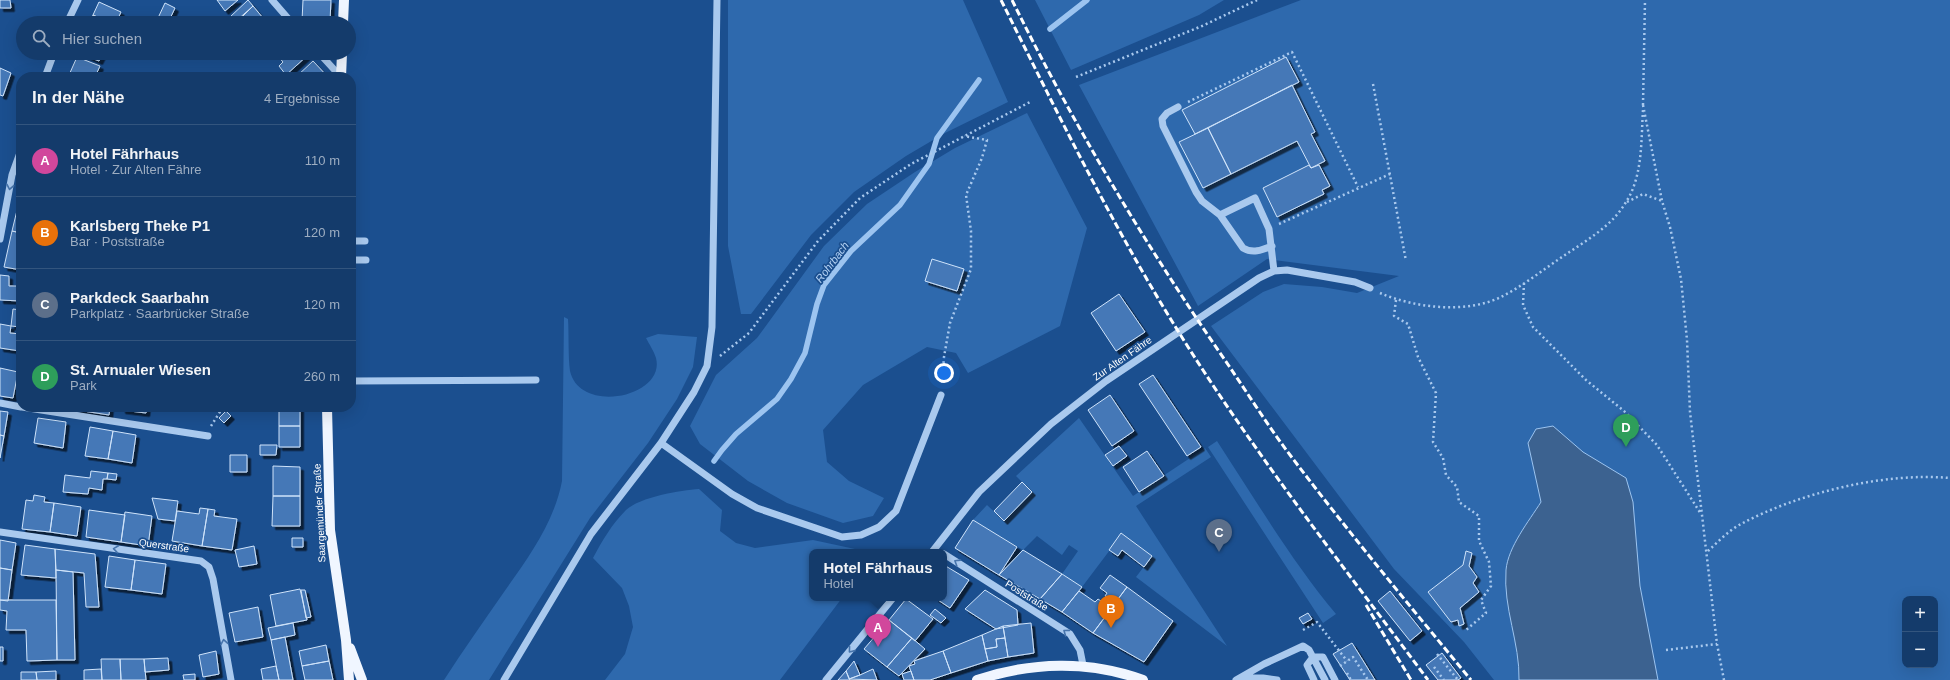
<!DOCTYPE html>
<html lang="de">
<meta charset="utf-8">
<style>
body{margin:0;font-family:Helvetica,sans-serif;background:#1d4271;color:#f1f3f6}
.controls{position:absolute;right:12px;bottom:12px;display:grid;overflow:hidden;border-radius:8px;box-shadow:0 4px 16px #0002}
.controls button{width:36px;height:36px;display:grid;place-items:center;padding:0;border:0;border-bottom:1px solid #33557e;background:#143b6b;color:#f1f3f6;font:20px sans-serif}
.you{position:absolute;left:944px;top:373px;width:14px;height:14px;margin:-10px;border:3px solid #fff;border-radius:50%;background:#1a73e8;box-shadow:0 0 0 6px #1a73e833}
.badge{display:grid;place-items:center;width:26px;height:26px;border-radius:50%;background:#8abfa5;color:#fff;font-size:13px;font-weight:700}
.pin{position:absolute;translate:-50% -33px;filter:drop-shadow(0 1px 2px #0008)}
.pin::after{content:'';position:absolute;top:21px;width:14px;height:12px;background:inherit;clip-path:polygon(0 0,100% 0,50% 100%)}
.popup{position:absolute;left:809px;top:549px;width:138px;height:52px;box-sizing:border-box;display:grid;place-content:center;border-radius:8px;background:#143b6b;filter:drop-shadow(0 1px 3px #0005);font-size:13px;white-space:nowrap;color:#9dadc1}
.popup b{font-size:15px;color:#f1f3f6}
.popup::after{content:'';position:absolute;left:50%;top:100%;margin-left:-8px;border:8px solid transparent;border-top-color:#143b6b}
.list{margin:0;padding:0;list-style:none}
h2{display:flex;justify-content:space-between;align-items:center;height:52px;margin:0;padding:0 16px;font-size:17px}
h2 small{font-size:13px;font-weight:400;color:#9dadc1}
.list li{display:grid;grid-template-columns:26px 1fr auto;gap:12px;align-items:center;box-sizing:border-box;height:72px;padding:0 16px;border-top:1px solid #33557e}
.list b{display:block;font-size:15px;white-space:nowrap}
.list p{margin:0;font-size:13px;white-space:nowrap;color:#9dadc1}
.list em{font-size:13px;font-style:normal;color:#9dadc1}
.icon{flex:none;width:22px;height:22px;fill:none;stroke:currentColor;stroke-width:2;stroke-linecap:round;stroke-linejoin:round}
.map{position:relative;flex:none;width:1950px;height:680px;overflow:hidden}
.search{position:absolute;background:#143b6b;box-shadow:0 4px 16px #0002;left:16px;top:16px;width:340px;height:44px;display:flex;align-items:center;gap:10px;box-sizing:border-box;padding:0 14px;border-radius:22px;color:#9dadc1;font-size:15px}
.panel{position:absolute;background:#143b6b;box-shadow:0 4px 16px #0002;left:16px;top:72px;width:340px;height:340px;border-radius:16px}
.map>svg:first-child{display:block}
.green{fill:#2e69ad;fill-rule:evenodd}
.water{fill:#3c6290;stroke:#9cc4f0}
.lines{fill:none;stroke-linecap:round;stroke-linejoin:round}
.stream{stroke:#9cc4f0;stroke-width:5.5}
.building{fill:#4478b7;stroke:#cfe3fa;filter:url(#shadow)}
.path{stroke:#a9c9ee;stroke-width:2.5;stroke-dasharray:2 3;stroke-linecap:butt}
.minor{stroke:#a9c9ee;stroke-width:7}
.major{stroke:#f0f6ff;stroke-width:10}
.rail{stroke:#fff;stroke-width:3;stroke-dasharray:7 3;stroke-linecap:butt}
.oneway{stroke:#4674ac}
.labels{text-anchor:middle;stroke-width:3.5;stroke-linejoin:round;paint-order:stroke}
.street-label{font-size:10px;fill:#fff;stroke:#1b4f8f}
.water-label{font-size:11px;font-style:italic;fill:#b5d3f5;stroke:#1b4f8f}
</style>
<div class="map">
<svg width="1950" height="680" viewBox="0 0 1950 680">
<defs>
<filter id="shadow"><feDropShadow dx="3.5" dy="3.5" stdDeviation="0" flood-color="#0009"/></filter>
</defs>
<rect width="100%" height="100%" fill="#1b4f8f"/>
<path class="green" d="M 728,0 L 963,0 L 1008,102 L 945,133 L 906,156 L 854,192 L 811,235 L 751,314 L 741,314 L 728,246 Z
M 1035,0 L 1224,0 L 1199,15 L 1071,70 Z
M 1301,0 L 1950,0 L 1950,680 L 1494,680 L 1464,642 L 1394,569 L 1211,326 L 1263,292 L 1284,284 L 1322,287 L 1357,293 L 1399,276 L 1267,259 L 1198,306 L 1079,85 ZM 1905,599 L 1935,599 L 1935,665 L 1905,665 Z
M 1027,113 L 1087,228 L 1060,326 L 968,373 L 956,353 L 927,347 L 863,385 L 823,430 L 827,462 L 849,481 L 884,498 L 873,516 L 843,523 L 787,503 L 748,481 L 700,444 L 690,426 L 716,375 L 757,338 L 824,246 L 867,204 L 915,172 L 955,148 Z
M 564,317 L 568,319 C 569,334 568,357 570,371 C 580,415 666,397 656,358 C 654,351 649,344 646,338 L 658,334 L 697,337 L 693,367 L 677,399 L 648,443 L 590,518 L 489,680 L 444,680 C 463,650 484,621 504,592 C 528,558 554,523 562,481 Z
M 1079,418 L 1133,496 L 1205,448 L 1211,457 L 1136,506 L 1227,646 L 1136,577 L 1152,556 L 1122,534 L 1082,587 L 1062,574 L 1078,551 L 1069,545 L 1062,555 L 1037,536 L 1023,550 L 973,520 L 987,505 L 1004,521 L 1032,492 L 1016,476 Z
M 1217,441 C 1255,499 1291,560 1336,614 L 1323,623 L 1208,447 Z
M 699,489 L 722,510 L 720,531 L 736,543 L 755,548 L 813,540 L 855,549 L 857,552 L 812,552 L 812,598 L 842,598 L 780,680 L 605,680 L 625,654 L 633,627 L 629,606 L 622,588 L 593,558 C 602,541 612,524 626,510 C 640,497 681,490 699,489 Z"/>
<path class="water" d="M 1553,426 L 1583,452 L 1626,478 L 1633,502 L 1640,586 L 1658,680 L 1519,680 C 1520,643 1503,608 1506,570 C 1508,547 1529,521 1541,502 L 1528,443 L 1536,429 Z"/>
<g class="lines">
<path class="stream" d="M 1050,29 L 1087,0
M 714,461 L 722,450 L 736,434 L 777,399 L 791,379 L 805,353 L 817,304 L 824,285 L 851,251 L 900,205 L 929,164 L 937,138 L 979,80"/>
</g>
<path class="building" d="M 0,0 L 10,0 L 11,8 L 0,8 Z
M 217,0 L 238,0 L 225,11 Z
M 248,0 L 253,6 L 235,22 L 230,17 Z
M 303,0 L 331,0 L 330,21 L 302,21 Z
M 99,2 L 121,12 L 116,23 L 110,23 L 93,15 Z
M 165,3 L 175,8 L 168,23 L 158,18 Z
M 253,6 L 263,18 L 258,23 L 236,23 Z
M 93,15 L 110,23 L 89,23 Z
M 79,53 L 103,53 L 99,61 Z
M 275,53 L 306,53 L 308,55 L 286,75 L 279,66 L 283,62 Z
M 77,57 L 100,66 L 95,77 L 74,77 L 69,75 Z
M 1286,57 L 1299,82 L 1195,134 L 1182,110 Z
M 313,61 L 328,77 L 296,77 Z
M 0,68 L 11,73 L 3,96 L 0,95 Z
M 1292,85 L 1315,132 L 1311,134 L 1325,161 L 1311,168 L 1297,141 L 1231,174 L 1208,128 Z
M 1208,128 L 1231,174 L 1203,188 L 1179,142 Z
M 1309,165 L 1311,168 L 1319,165 L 1330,186 L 1322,190 L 1324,194 L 1277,217 L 1263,188 Z
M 19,202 L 21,206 L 21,233 L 12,231 Z
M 12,231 L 21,233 L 21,270 L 4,267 Z
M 932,259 L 964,269 L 957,291 L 925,281 Z
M 0,275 L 9,276 L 9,286 L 21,286 L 21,301 L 0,300 Z
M 1119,294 L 1145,332 L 1116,351 L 1091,313 Z
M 13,309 L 21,310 L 21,327 L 11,326 Z
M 0,324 L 11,326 L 10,333 L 21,334 L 20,351 L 0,348 Z
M 0,368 L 18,372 L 13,398 L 0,396 Z
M 1153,375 L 1201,447 L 1187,456 L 1139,384 Z
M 1110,395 L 1134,431 L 1112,446 L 1088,410 Z
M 77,407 L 110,407 L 109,415 L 77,410 Z
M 122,407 L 147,407 L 146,413 L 122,410 Z
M 279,407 L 300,407 L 300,426 L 279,426 Z
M 0,411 L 8,412 L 4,436 L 0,435 Z
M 226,411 L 231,416 L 224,423 L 219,418 Z
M 38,418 L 66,422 L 63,448 L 34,443 Z
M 279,426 L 300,426 L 300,447 L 279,447 Z
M 90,427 L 113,431 L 108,459 L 85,456 Z
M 113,431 L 136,435 L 132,463 L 108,459 Z
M 0,435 L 4,436 L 0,458 Z
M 260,445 L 277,445 L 276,455 L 260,455 Z
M 1119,446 L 1127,456 L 1113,466 L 1105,455 Z
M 1147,451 L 1164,476 L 1139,492 L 1123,467 Z
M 230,455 L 247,455 L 247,472 L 230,472 Z
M 273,466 L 300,467 L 300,496 L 273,496 Z
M 91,471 L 108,473 L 107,479 L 103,479 L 102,490 L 89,488 L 88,494 L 63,492 L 65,475 L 90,478 Z
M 108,473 L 117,474 L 116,480 L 107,479 Z
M 1022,482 L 1032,492 L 1004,521 L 994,511 Z
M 34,495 L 45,497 L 44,502 L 54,503 L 50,532 L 22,529 L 26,500 L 33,501 Z
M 273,496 L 300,496 L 300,526 L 272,526 Z
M 152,498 L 178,501 L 175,521 L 158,519 Z
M 54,503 L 81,507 L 77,536 L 50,532 Z
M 200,508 L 208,509 L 202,546 L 172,541 L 177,511 L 199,514 Z
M 208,509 L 215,510 L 214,516 L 237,519 L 232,550 L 202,546 Z
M 89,510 L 125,515 L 121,542 L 86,537 Z
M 125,512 L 152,516 L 148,546 L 121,542 Z
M 973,520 L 1017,547 L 999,575 L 955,548 Z
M 1121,533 L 1152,556 L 1144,567 L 1122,550 L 1118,556 L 1109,550 Z
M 292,538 L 303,538 L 303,547 L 292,547 Z
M 0,540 L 16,543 L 12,570 L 0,568 Z
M 25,545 L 55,549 L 56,578 L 21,575 Z
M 254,546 L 257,564 L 239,567 L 235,550 Z
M 55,549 L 95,554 L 99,607 L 86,607 L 84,573 L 56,570 Z
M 1023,550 L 1062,574 L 1040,599 L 999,575 Z
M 1466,551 L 1472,553 L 1469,566 L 1477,577 L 1473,583 L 1479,592 L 1460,608 L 1464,624 L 1459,626 L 1458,620 L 1451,622 L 1428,592 L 1463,565 Z
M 109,556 L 135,560 L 131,590 L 105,587 Z
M 135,560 L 166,564 L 162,594 L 131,590 Z
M 944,565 L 969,580 L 950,608 L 935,598 L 944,598 Z
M 0,568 L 12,570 L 8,601 L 0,600 Z
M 56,570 L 73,572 L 75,660 L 57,660 Z
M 1062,574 L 1082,587 L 1062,612 L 1040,599 Z
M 1110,575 L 1127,587 L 1115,603 L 1105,596 L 1107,593 L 1100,588 Z
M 1127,587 L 1173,621 L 1144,662 L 1093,633 Z
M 300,589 L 307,620 L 276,626 L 270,595 Z
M 301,590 L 305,590 L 311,617 L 306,618 Z
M 985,590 L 1017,610 L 1018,625 L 996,629 L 965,609 Z
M 1079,591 L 1095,602 L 1098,599 L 1104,603 L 1101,606 L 1109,612 L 1093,633 L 1062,612 Z
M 1390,591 L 1422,631 L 1410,641 L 1378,601 Z
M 906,599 L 933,619 L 915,641 L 889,620 Z
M 0,600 L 56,600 L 57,660 L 27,661 L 26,630 L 6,630 L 7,611 L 0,610 Z
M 258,607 L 263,637 L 235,642 L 229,613 Z
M 935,609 L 946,618 L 941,623 L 930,615 Z
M 1308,613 L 1312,619 L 1303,624 L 1299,618 Z
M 889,620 L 912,638 L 887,667 L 864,649 Z
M 293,623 L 295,635 L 271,640 L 268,628 Z
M 1031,623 L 1034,653 L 1008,657 L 1003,626 Z
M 1003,626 L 1005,638 L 996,639 L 997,647 L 985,649 L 982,635 Z
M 982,635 L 988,661 L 951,673 L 943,651 Z
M 285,637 L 293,680 L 279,680 L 271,640 Z
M 912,638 L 925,649 L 899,676 L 887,667 Z
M 1005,638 L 1008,657 L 988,661 L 985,649 L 997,647 L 996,639 Z
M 1352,643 L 1362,659 L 1375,680 L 1350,680 L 1333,654 Z
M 326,645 L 329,661 L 302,666 L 299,651 Z
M 0,647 L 3,647 L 3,661 L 0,661 Z
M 216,651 L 219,674 L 203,677 L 199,655 Z
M 943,651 L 951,673 L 930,680 L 914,680 L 909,666 L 915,664 L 914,661 Z
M 1442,653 L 1461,678 L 1458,680 L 1438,680 L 1426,665 Z
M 168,658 L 169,670 L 145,672 L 144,659 Z
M 101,659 L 120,659 L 121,680 L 102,680 Z
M 120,659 L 144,659 L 146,680 L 121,680 Z
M 329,661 L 333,680 L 305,680 L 302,666 Z
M 854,661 L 860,675 L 849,679 L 846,671 Z
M 276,666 L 279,680 L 263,680 L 261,669 Z
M 101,669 L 102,680 L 84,680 L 84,670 Z
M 873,669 L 877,680 L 849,679 L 860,675 Z
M 56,671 L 56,680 L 37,680 L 36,672 Z
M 846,671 L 850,680 L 838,680 Z
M 911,671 L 914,680 L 904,680 L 902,674 Z
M 21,672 L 36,672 L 37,680 L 21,680 Z
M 195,674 L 195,680 L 184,680 L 183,675 Z"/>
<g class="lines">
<path class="path" d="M 1076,77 L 1202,26 L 1257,0
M 1373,84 L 1406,261
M 1188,102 L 1292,52 L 1358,187
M 1643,105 L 1662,201 L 1670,227 L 1681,279 L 1687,340 L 1690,412 L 1717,644 L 1724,680
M 1643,105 L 1645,0
M 1627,202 L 1643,194 L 1662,201
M 1279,224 L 1390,174
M 1524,283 L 1523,305 L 1533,327 L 1586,380 L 1624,411 L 1657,445 L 1701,514
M 1380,293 C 1415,308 1466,314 1501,297 C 1523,286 1544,269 1565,255 C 1587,240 1612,226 1626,202 C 1643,176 1641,140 1643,110
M 1396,300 L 1394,316 L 1408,324 L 1418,357 L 1436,393 L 1433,442 L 1443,458 L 1446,475 L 1457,487 L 1459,502 L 1479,516 L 1479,541 L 1489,562 L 1491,586 L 1481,600 L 1486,613 L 1466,630
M 720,356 L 749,333 L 818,241 L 860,198 L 911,164 L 1030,102
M 942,383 L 944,357 L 950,323 L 971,269 L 971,231 L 966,195 L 982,158 L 987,140 L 964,136
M 211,426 L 223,407
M 1708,551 C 1718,542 1729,530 1741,524 C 1799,493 1884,472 1950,478
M 1303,630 L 1317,622 L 1347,661
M 1666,650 L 1717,644
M 1437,654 L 1458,680
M 1340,666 L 1353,657 L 1368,680
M 1434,667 L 1444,680
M 1347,673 L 1351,680"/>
<path class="minor" d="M 272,0 L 292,23
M 67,23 L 78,0
M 319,53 L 341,77
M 45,77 L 54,53
M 1178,107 L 1167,113 L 1162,119 L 1163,126 L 1196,192 L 1202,201 L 1220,215 L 1243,248 C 1253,254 1262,250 1272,246
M 1220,215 L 1255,198 L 1269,229 L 1274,271
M 0,239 L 12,175 L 21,150
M 351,241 L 365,241
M 351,260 L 366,260
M 351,381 L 536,380
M 0,403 L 21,407
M 22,407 L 208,436
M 661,443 L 732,494 L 757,508 L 842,537 L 861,535 L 879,527 L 896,511 L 941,395
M 0,532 L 201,561 L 209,567 L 213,579 L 231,680
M 932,552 L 979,492 L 1051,424 L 1106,381 L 1259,278 L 1274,271 L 1287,270 L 1355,282 L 1370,288
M 944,554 L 1070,634 L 1080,650 L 1083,665
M 1313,657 L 1323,657 L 1335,680
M 1313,657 L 1307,665 L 1314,680
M 1243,678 L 1263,678 L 1277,680
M 504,680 L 591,534 L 661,443 L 694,392 L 707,366 L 712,327 L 717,0
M 826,680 L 893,598
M 1236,680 L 1264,664 L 1303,646 L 1309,650 L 1325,680"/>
<path class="major" d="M 343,23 L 344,0
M 341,77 L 342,53
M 327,407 L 330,530 L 346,640 L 349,680
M 350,648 L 362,680
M 977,680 C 1031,662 1089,660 1143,680"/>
<path class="rail" d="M 1001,0 C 1057,112 1112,225 1178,331 C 1254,453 1343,566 1428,680
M 1012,0 C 1075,128 1148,249 1229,366 C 1248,394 1267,424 1287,451 C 1346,529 1409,605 1471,680
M 1366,605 L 1411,680"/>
</g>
<defs><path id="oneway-chevron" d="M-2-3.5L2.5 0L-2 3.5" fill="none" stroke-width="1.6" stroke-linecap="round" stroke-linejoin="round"/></defs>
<g class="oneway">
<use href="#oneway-chevron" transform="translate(10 187) rotate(101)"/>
<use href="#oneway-chevron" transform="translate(116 549) rotate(-172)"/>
<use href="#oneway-chevron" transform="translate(957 562) rotate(-148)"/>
<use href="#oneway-chevron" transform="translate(1066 632) rotate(-144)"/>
<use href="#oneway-chevron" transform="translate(224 642) rotate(-100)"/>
<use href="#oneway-chevron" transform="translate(851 650) rotate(129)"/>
</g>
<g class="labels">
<g class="street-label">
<text transform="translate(1122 358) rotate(-35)" y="4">Zur Alten Fähre</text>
<text transform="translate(319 513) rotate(-93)" y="4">Saargemünder Straße</text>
<text transform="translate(164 545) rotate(8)" y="4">Querstraße</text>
<text transform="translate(1027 595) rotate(32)" y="4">Poststraße</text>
</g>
<g class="water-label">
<text transform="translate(832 262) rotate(-53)" y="4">Rohrbach</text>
</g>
</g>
</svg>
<div class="controls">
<button>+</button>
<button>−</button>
</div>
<div class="you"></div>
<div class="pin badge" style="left:878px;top:647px;background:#d1479c">A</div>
<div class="popup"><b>Hotel Fährhaus</b>Hotel</div>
<div class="pin badge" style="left:1111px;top:628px;background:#e8710a">B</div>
<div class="pin badge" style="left:1219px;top:552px;background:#5c6f8a">C</div>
<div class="pin badge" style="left:1626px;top:447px;background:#2e9e5b">D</div>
<div class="search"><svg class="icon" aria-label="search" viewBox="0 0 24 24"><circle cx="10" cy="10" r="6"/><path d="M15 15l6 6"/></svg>Hier suchen</div>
<section class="panel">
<h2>In der Nähe<small>4 Ergebnisse</small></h2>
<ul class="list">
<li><span class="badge" style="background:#d1479c">A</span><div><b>Hotel Fährhaus</b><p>Hotel · Zur Alten Fähre</p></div><em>110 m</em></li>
<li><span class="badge" style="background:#e8710a">B</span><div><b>Karlsberg Theke P1</b><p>Bar · Poststraße</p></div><em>120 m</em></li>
<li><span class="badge" style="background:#5c6f8a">C</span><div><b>Parkdeck Saarbahn</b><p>Parkplatz · Saarbrücker Straße</p></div><em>120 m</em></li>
<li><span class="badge" style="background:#2e9e5b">D</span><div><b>St. Arnualer Wiesen</b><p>Park</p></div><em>260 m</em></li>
</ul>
</section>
</div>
